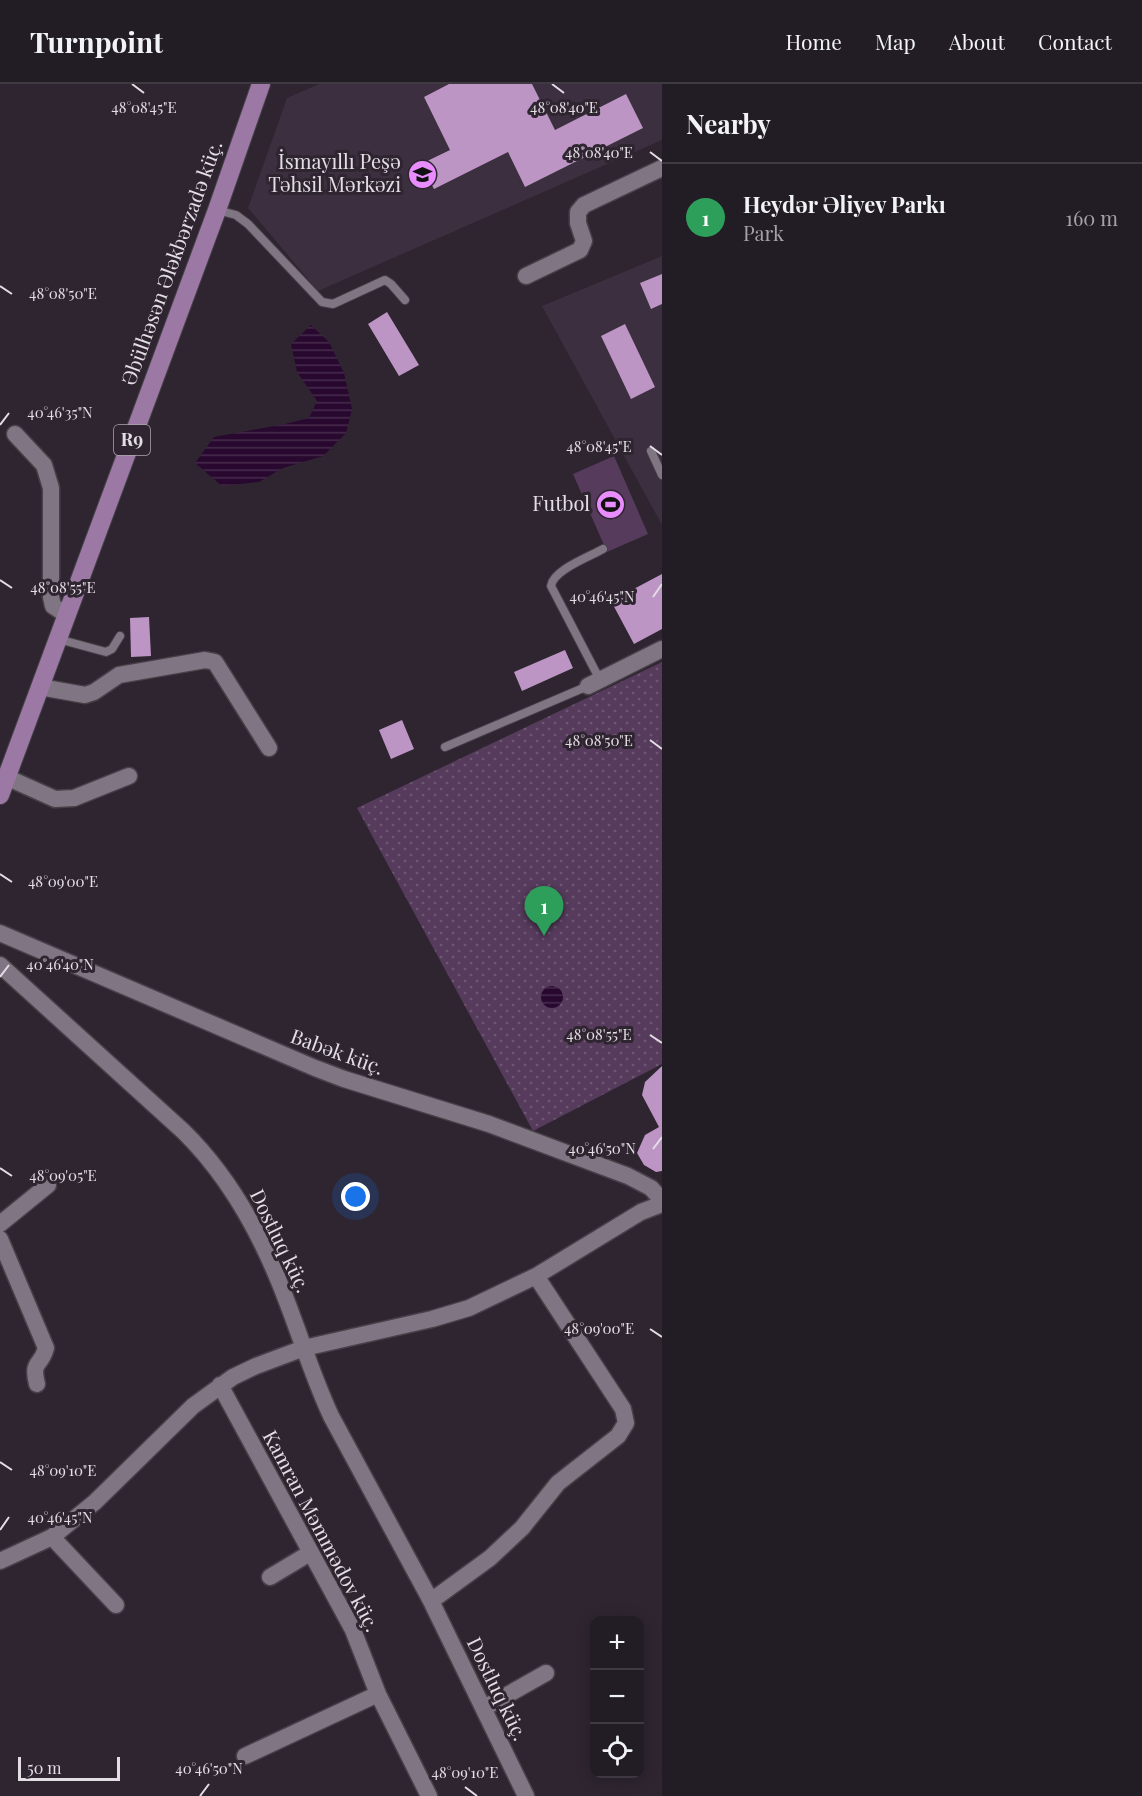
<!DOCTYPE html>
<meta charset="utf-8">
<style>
body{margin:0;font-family:"Playfair Display",serif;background:#2e2931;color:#f1f3f6}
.controls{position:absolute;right:18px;bottom:18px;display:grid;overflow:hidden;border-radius:12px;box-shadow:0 3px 15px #0003}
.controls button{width:54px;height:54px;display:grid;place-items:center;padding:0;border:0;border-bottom:2px solid #3f3a41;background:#221c24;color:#f1f3f6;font:30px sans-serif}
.scale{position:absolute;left:18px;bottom:15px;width:102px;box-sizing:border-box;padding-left:6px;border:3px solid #e3dde4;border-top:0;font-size:16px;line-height:21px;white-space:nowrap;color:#e3dde4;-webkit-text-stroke:4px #2e2530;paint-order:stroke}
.you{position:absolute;left:356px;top:1113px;width:21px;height:21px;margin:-15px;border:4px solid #fff;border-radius:50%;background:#1a73e8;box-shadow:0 0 0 9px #1a73e833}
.badge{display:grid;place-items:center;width:39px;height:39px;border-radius:50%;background:#e98dfe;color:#fff;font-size:20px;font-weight:700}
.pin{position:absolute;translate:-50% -50px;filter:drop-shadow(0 2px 3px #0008)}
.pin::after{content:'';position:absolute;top:32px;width:21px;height:18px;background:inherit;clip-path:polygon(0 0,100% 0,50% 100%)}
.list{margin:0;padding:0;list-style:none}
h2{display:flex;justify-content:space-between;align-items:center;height:78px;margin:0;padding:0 24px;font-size:26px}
h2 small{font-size:20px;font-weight:400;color:#a2a1a6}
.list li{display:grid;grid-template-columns:39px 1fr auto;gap:18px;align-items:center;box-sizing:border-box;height:108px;padding:0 24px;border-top:2px solid #3f3a41}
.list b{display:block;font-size:22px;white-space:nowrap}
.list p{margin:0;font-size:20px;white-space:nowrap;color:#a2a1a6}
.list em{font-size:20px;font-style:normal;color:#a2a1a6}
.icon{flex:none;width:33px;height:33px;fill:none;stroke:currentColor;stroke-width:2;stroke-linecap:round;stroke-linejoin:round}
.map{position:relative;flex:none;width:662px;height:1712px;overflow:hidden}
header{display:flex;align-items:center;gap:36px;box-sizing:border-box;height:84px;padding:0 30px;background:#221c24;border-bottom:2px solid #3f3a41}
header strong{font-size:28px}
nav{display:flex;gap:33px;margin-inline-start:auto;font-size:21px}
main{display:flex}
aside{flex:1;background:#221c24}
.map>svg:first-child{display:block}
.built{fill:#3c2f3f}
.grass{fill:url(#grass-dots)}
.pitch{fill:#563b5c}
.water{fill:url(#water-rules)}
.building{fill:#bc95c4}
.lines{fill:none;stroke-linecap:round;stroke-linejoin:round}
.lane-casing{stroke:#474049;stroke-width:10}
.street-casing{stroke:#474049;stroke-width:19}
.primary-casing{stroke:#474049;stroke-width:20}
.lane{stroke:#807582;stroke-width:8}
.street{stroke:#807582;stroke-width:16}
.primary{stroke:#9c79a4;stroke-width:18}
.ticks{fill:none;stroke:#e3dde4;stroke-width:2}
.labels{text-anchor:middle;stroke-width:6;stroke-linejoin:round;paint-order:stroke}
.shield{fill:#2e2530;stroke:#ada6ae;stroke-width:1.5}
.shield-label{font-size:18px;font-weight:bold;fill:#e3dde4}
.poi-label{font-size:20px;fill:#e3dde4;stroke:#2e2530;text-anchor:end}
.street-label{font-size:20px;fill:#e3dde4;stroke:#2e2530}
.ticks-label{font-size:15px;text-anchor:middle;fill:#e3dde4;stroke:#2e2530;stroke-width:6;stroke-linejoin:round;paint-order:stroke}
</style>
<header>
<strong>Turnpoint</strong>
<nav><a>Home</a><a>Map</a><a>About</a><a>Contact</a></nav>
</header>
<main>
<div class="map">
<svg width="662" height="1712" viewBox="0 0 662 1712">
<defs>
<pattern id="grass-dots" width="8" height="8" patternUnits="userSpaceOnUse" patternTransform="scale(1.5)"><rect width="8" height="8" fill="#563b5c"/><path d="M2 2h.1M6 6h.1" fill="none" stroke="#6e5773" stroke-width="1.8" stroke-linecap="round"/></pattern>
<pattern id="water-rules" width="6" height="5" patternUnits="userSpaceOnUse" patternTransform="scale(1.5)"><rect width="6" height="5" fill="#28082f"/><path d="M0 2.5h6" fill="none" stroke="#472c4d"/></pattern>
</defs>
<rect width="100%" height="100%" fill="#2e2530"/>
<path class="built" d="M 319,0 L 662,0 L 662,56 L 318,207 L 248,124 L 287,14 Z
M 662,172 L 662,441 L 542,222 Z"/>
<path class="grass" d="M 662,578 L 662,980 L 533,1047 L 357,724 Z"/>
<path class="pitch" d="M 614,372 L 648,450 L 607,468 L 573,390 Z"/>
<path class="water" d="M 311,241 L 329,258 L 344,289 L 352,325 L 346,349 L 323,372 L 283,384 L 259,398 L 222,402 L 195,379 L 214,353 L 285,340 L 309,334 L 317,317 L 297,288 L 291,260 Z
M541 913a11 11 0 1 1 22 0a11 11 0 1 1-22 0Z"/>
<path class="building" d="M 449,0 L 532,0 L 555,46 L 626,10 L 643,44 L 525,103 L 508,68 L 434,105 L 421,80 L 450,66 L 424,13 Z
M 662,190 L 662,220 L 651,225 L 640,199 Z
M 387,228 L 419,281 L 399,292 L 368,240 Z
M 625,240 L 655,303 L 631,315 L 601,252 Z
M 662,490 L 662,545 L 634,560 L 611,517 Z
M 149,533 L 151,572 L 131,573 L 130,534 Z
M 565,566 L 573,584 L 522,607 L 514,588 Z
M 402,636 L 414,665 L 391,675 L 379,646 Z
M 662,982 L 662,1087 L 656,1088 L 644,1081 L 637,1069 L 645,1051 L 659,1043 L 642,1011 L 645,998 Z"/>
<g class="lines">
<defs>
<path id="lane" d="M 217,126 L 236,131 L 248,140 L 322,218 L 333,220 L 385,196 L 391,200 L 405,216
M 651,367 L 662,391
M 58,555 L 106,568 L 112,565 L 120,552
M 600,596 L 551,502 C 553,486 589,473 603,465
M 445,663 L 588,602"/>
<path id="street" d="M 526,192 L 580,166 L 584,157 L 578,139 L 578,128 L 584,121 L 662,84
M 15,350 L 44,381 L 51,404 L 51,513 L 53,522 L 67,531
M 588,602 L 662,565
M 40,603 L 85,611 L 94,608 L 119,591 L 205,576 L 215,578 L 269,664
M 6,693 L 55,715 L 74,714 L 129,692
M 0,849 L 315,984 L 344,995 L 489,1040 L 628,1092 L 651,1104 L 662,1116
M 0,881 L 183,1047 C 227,1090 257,1143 280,1200 C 298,1244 311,1289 331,1332 L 431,1517 L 526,1712
M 0,1140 L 48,1101
M 0,1155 L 46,1264 C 41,1283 31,1276 37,1300
M 220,1301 L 353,1546 L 378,1610 L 429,1712
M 52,1453 L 116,1521
M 0,1477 L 52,1453 L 95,1418 L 193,1322 L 233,1293 L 256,1282 L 304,1264 L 432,1235 L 469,1224 L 536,1192 L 641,1128 L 662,1120
M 270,1493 L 310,1469
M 431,1517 L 490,1474 L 522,1444 L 558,1399 L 618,1352 L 626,1339 L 623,1325 L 536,1192
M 484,1624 L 546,1589
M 245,1672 L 378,1610"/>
<path id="primary" d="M 0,711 L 217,126 L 261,0"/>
</defs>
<use href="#lane" class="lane-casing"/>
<use href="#street" class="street-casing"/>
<use href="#primary" class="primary-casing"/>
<use href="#lane" class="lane"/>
<use href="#street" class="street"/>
<use href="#primary" class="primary"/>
</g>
<path class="ticks" d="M 132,0 L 144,9M 552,0 L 564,9M 650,68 L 662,77M 0,202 L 12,210M 0,341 L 9,329M 650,362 L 662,371M 0,496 L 12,504M 653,513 L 662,500M 650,656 L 662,665M 0,790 L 12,798M 0,893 L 9,881M 650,951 L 662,959M 653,1065 L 662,1053M 0,1084 L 12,1092M 650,1245 L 662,1253M 0,1378 L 12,1386M 0,1446 L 9,1433M 465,1703 L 477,1712M 200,1712 L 209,1700"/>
<defs>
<symbol id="university-disc" viewBox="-11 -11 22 22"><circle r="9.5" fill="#e98dfe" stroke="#2e2530"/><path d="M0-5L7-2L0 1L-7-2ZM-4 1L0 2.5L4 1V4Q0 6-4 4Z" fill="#111"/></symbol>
<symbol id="stadium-disc" viewBox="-11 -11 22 22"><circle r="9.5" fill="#e98dfe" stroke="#2e2530"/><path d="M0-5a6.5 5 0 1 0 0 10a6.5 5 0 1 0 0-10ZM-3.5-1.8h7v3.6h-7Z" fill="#111"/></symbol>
</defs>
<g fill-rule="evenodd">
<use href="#university-disc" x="406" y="74" width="33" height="33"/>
<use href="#stadium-disc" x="594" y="404" width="33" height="33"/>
</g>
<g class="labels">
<rect class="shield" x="114" y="341" width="36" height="30" rx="4.5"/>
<g class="shield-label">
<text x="132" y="362">R9</text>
</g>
<g class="poi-label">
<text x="401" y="85">İsmayıllı Peşə<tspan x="401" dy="23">Təhsil Mərkəzi</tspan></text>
<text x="590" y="427">Futbol</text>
</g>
<g class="street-label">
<text transform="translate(172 179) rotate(-70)" y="7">Əbülhəsən Ələkbərzadə küç.</text>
<text transform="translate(337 968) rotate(20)" y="7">Babək küç.</text>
<text transform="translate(280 1157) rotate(64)" y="7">Dostluq küç.</text>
<text transform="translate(321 1447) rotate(62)" y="7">Kamran Məmmədov küç.</text>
<text transform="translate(497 1605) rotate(64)" y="7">Dostluq küç.</text>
</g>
</g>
<g class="ticks-label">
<text x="144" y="29">48°08'45"E</text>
<text x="564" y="29">48°08'40"E</text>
<text x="599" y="74">48°08'40"E</text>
<text x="63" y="215">48°08'50"E</text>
<text x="60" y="334">40°46'35"N</text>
<text x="599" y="368">48°08'45"E</text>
<text x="63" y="509">48°08'55"E</text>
<text x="602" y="518">40°46'45"N</text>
<text x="599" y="662">48°08'50"E</text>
<text x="63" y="803">48°09'00"E</text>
<text x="60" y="886">40°46'40"N</text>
<text x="599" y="956">48°08'55"E</text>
<text x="602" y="1070">40°46'50"N</text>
<text x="63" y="1097">48°09'05"E</text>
<text x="599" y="1250">48°09'00"E</text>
<text x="63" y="1392">48°09'10"E</text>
<text x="60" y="1439">40°46'45"N</text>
<text x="209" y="1690">40°46'50"N</text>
<text x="465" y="1694">48°09'10"E</text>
</g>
</svg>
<div class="controls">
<button>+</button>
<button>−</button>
<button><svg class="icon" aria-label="locate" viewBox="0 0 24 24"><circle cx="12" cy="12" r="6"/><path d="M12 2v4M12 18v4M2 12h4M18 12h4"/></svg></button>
</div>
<div class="scale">50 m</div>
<div class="you"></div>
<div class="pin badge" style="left:544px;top:852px;background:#2e9e5b">1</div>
</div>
<aside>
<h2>Nearby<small></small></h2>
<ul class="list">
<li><span class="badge" style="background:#2e9e5b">1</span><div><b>Heydər Əliyev Parkı</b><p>Park</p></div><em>160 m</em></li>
</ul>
</aside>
</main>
